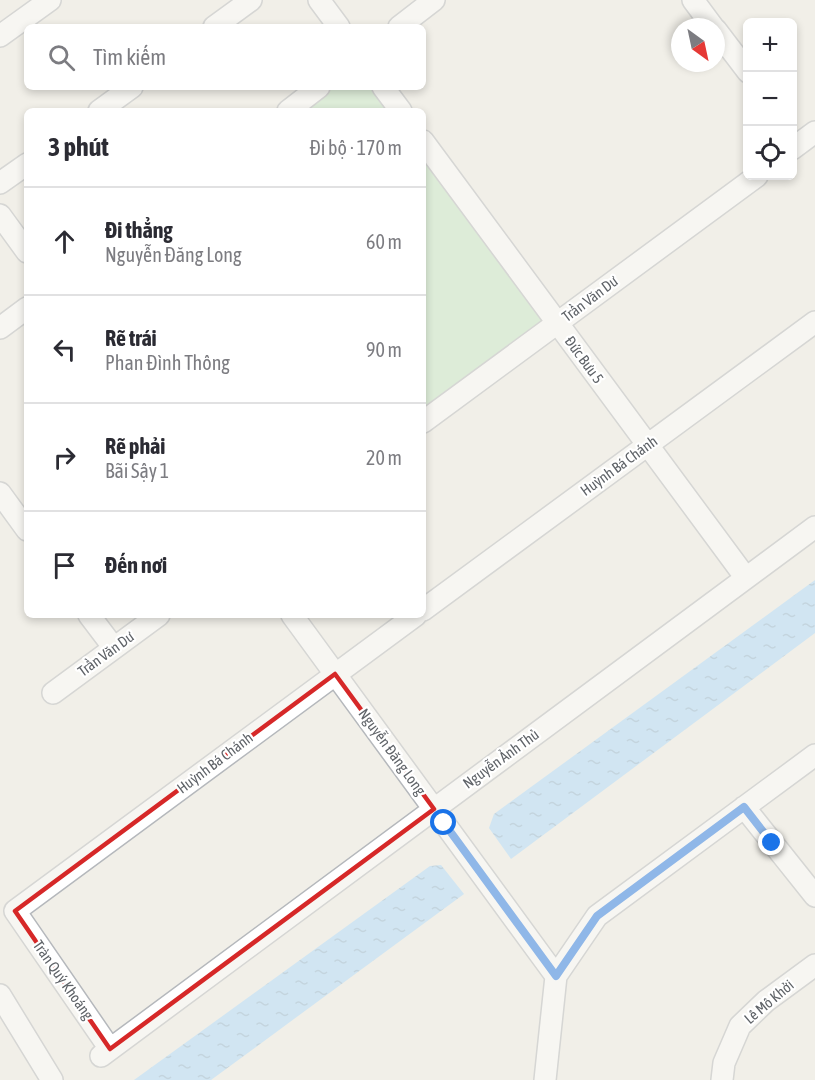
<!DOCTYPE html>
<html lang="vi">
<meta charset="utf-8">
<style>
body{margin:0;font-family:"Asap Condensed",sans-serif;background:#f7f7f7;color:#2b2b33}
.controls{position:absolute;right:18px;top:18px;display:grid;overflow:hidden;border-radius:9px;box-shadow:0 3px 9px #0003}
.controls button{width:54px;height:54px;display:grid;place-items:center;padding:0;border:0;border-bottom:2px solid #e1e1e2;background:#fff;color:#2b2b33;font:30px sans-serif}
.compass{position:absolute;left:671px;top:18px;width:54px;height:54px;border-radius:50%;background:#fff;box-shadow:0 3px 9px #0003;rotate:147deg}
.stop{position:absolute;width:18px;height:18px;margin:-14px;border:4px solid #1a73e8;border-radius:50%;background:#fff}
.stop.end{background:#1a73e8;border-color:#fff;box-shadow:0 2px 6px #0008}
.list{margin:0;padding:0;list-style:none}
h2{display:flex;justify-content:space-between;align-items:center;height:78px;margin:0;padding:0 24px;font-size:26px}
h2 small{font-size:20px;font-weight:400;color:#7c7c81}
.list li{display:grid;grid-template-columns:39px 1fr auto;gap:18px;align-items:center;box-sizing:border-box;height:108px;padding:0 24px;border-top:2px solid #e1e1e2}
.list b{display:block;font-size:22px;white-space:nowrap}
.list p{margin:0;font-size:20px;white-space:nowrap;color:#7c7c81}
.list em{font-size:20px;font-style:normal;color:#7c7c81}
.icon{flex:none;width:33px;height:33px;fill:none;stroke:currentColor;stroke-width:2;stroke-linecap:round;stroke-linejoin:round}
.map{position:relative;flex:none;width:815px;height:1080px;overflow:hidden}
.search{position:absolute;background:#fff;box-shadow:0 3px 9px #0003;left:24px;top:24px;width:402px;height:66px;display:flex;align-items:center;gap:15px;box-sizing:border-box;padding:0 21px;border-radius:9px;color:#7c7c81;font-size:22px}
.panel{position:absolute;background:#fff;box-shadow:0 3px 9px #0003;left:24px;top:108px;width:402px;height:510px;border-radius:9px}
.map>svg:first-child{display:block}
.park{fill:#c5e8c5}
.water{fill:url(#water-ripples)}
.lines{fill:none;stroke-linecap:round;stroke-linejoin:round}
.minor-casing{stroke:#b5b8bc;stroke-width:24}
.minor{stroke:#fff;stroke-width:21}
.route{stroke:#1a73e8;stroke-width:8}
.marked{fill:none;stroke:#d62828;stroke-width:4.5;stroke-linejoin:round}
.labels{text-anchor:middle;stroke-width:4.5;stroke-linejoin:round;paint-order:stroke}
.street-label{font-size:15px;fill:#5f6368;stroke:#fff}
</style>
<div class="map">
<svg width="815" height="1080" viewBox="0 0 815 1080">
<defs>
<pattern id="water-ripples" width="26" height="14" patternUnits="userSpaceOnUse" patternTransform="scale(1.5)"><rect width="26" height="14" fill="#aadaff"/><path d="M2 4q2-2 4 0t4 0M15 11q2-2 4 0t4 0" fill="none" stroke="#8eb4d2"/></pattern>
</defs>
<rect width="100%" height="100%" fill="#f1efe8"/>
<path class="park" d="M 319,87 L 383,87 L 401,111 L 288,111 Z
M 423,141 L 558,323 L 423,422 Z"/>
<path class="water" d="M 815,580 L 815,633 L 511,859 L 489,828 L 494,814 Z
M 441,865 L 464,894 L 211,1080 L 134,1080 L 430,866 Z"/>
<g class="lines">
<defs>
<path id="minor" d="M 319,0 L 339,27
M 693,0 L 713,27
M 214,27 L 251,0
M 399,27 L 434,0
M 716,30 L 748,72
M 0,36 L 50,0
M 383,87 L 401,111
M 99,111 L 132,87
M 288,111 L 319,87
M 423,141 L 746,578
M 792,149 L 815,132
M 0,183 L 27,164
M 0,215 L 27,252
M 0,328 L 27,308
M 423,422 L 757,176
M 0,493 L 27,530
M 423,610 L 815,322
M 89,615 L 114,648
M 292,615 L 556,976
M 53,693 L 159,615
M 744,807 L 815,896
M 0,995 L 52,1080
M 110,1049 L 15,911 L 416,615
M 101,1056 L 815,527
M 545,1080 L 556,976 L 597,916 L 815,755
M 722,1080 L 724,1063 L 740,1026 L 766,1001 L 815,965"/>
</defs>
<use href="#minor" class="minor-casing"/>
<use href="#minor" class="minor"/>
</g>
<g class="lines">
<path class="route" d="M 444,823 L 556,976 L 597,916 L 744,807 L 772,843"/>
</g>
<path d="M0 0H815V1080H0ZM 335,674 L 434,809 L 110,1049 L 15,911 Z" fill="#f1efe8" fill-opacity=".55" fill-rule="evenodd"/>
<path class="marked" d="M 335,674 L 434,809 L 110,1049 L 15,911 Z"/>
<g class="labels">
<g class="street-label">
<text transform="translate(590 299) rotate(-37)" y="5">Trần Văn Dư</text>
<text transform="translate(584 360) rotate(54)" y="5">Đức Bưu 5</text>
<text transform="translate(619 466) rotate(-36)" y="5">Huỳnh Bá Chánh</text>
<text transform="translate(106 654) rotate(-36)" y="5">Trần Văn Dư</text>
<text transform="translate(392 752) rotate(54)" y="5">Nguyễn Đăng Long</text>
<text transform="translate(501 759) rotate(-36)" y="5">Nguyễn Ảnh Thủ</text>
<text transform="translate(215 763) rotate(-37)" y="5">Huỳnh Bá Chánh</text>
<text transform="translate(63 980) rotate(55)" y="5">Tràn Quý Khoáng</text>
<text transform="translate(769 1002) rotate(-40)" y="5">Lê Mô Khởi</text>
</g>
</g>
</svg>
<div class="controls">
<button>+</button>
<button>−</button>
<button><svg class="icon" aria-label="locate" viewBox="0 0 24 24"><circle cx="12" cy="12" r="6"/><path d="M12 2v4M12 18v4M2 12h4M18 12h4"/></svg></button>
</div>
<svg class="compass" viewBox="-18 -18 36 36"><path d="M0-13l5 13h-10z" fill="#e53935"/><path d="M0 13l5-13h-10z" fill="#7c7c81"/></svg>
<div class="stop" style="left:444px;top:823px"></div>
<div class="stop end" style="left:772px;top:843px"></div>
<div class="search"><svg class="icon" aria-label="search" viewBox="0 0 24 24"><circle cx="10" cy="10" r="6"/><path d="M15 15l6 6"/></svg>Tìm kiếm</div>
<section class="panel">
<h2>3 phút<small>Đi bộ · 170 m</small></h2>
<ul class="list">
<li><svg class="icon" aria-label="ahead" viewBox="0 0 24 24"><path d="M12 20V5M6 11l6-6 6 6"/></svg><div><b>Đi thẳng</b><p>Nguyễn Đăng Long</p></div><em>60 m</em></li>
<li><svg class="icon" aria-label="left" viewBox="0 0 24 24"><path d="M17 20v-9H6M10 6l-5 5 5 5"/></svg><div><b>Rẽ trái</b><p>Phan Đình Thông</p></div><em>90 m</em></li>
<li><svg class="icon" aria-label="right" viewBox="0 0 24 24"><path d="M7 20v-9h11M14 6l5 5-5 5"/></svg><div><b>Rẽ phải</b><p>Bãi Sậy 1</p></div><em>20 m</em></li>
<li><svg class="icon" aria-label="arrive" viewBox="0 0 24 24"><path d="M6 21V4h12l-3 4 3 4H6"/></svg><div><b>Đến nơi</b></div></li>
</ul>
</section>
</div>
